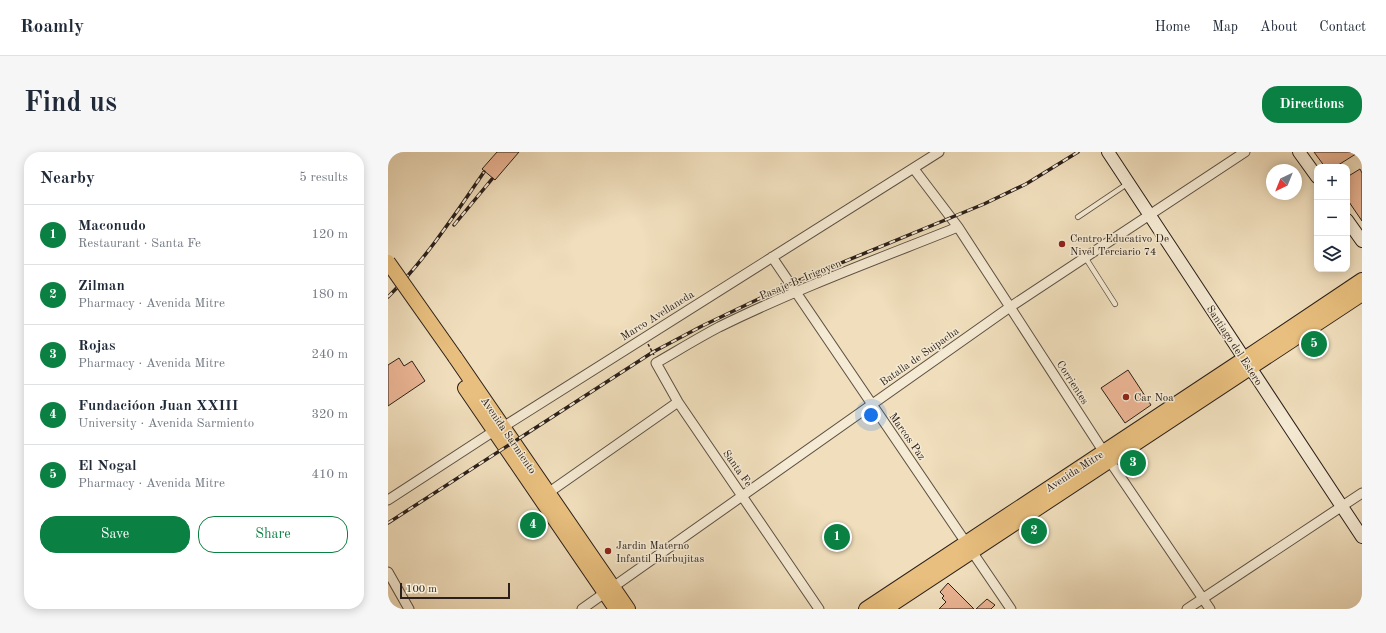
<!DOCTYPE html>
<meta charset="utf-8">
<style>
body{margin:0;font-family:"Old Standard TT",serif;background:#f6f6f7;color:#1f2937}
.controls{position:absolute;right:12px;top:12px;display:grid;overflow:hidden;border-radius:8px;box-shadow:0 2px 10px #0003}
.controls button{width:36px;height:36px;display:grid;place-items:center;padding:0;border:0;border-bottom:1px solid #e0e1e3;background:#fff;color:#1f2937;font:20px sans-serif}
.compass{position:absolute;left:878px;top:12px;width:36px;height:36px;border-radius:50%;background:#fff;box-shadow:0 2px 10px #0003;rotate:223deg}
.scale{position:absolute;left:12px;bottom:10px;width:110px;box-sizing:border-box;padding-left:4px;border:2px solid #2b201b;border-top:0;font-size:11px;line-height:14px;white-space:nowrap;color:#2b201b;-webkit-text-stroke:3px #f5ead3;paint-order:stroke}
.you{position:absolute;left:483px;top:263px;width:14px;height:14px;margin:-10px;border:3px solid #fff;border-radius:50%;background:#1a73e8;box-shadow:0 0 0 6px #1a73e833}
.badge{display:grid;place-items:center;width:26px;height:26px;border-radius:50%;background:#0b8043;color:#fff;font-size:13px;font-weight:700}
.pin{position:absolute;translate:-50% -50%;border:2px solid #fff;box-shadow:0 1px 4px #0006}
.list{margin:0;padding:0;list-style:none}
h2{display:flex;justify-content:space-between;align-items:center;height:52px;margin:0;padding:0 16px;font-size:17px}
h2 small{font-size:13px;font-weight:400;color:#747a83}
.list li{display:grid;grid-template-columns:26px 1fr auto;gap:12px;align-items:center;box-sizing:border-box;height:60px;padding:0 16px;border-top:1px solid #e0e1e3}
.list b{display:block;font-size:15px;white-space:nowrap}
.list p{margin:0;font-size:13px;white-space:nowrap;color:#747a83}
.list em{font-size:13px;font-style:normal;color:#747a83}
.actions{display:flex;gap:8px;padding:12px 16px}
.actions a{flex:1;padding:9px 0;border:1px solid #0b8043;border-radius:16px;text-align:center;font-size:14px;color:#0b8043}
.actions .main{background:#0b8043;color:#fff}
.icon{flex:none;width:22px;height:22px;fill:none;stroke:currentColor;stroke-width:2;stroke-linecap:round;stroke-linejoin:round}
.map{position:relative;flex:none;width:974px;height:457px;overflow:hidden;border-radius:16px}
header{display:flex;align-items:center;gap:24px;box-sizing:border-box;height:56px;padding:0 20px;background:#fff;border-bottom:1px solid #e0e1e3}
header strong{font-size:19px}
nav{display:flex;gap:22px;margin-inline-start:auto;font-size:14px}
.intro{display:flex;align-items:center;justify-content:space-between;box-sizing:border-box;height:96px;padding:0 24px}
h1{margin:0;font-size:28px}
.button{padding:10px 18px;border-radius:16px;background:#0b8043;color:#fff;font-size:14px;font-weight:700}
main{display:flex;gap:24px;padding:0 24px}
aside{flex:1;background:#fff;border-radius:16px;box-shadow:0 2px 10px #0003}
.map>svg:first-child{display:block}
.building{fill:#eab493;stroke:#2b201b}
.lines{fill:none;stroke-linecap:round;stroke-linejoin:round}
.lane-casing{stroke:#5c5043;stroke-width:6}
.street-casing{stroke:#5c5043;stroke-width:11}
.secondary-casing{stroke:#2b201b;stroke-width:14}
.primary-casing{stroke:#2b201b;stroke-width:16}
.path{stroke:#2b201b;stroke-width:1.5;stroke-dasharray:3 2;stroke-linecap:butt}
.lane{stroke:#f5ead3;stroke-width:4.5}
.street{stroke:#f5ead3;stroke-width:9}
.secondary{stroke:#f5ead3;stroke-width:12}
.primary{stroke:#e8bf7e;stroke-width:14}
.rail-casing{stroke:#2b201b;stroke-width:3.5}
.rail{stroke:#f5ead3;stroke-width:2;stroke-dasharray:6;stroke-linecap:butt}
.primary-bridge-casing{stroke:#2b201b;stroke-width:16;stroke-linecap:butt}
.primary-bridge{stroke:#e8bf7e;stroke-width:14}
.poi-dot{fill:#8f2418;stroke:#f5ead3;stroke-width:1.5}
.labels{text-anchor:middle;stroke-width:3;stroke-linejoin:round;paint-order:stroke}
.poi-label{font-size:11px;fill:#2b201b;stroke:#f5ead3;text-anchor:start}
.street-label{font-size:11px;fill:#2b201b;stroke:#f5ead3}
</style>
<header>
<strong>Roamly</strong>
<nav><a>Home</a><a>Map</a><a>About</a><a>Contact</a></nav>
</header>
<div class="intro"><h1>Find us</h1><a class="button">Directions</a></div>
<main>
<aside>
<h2>Nearby<small>5 results</small></h2>
<ul class="list">
<li><span class="badge">1</span><div><b>Maconudo</b><p>Restaurant · Santa Fe</p></div><em>120 m</em></li>
<li><span class="badge">2</span><div><b>Zilman</b><p>Pharmacy · Avenida Mitre</p></div><em>180 m</em></li>
<li><span class="badge">3</span><div><b>Rojas</b><p>Pharmacy · Avenida Mitre</p></div><em>240 m</em></li>
<li><span class="badge">4</span><div><b>Fundacióon Juan XXIII</b><p>University · Avenida Sarmiento</p></div><em>320 m</em></li>
<li><span class="badge">5</span><div><b>El Nogal</b><p>Pharmacy · Avenida Mitre</p></div><em>410 m</em></li>
</ul>
<div class="actions"><a class="main">Save</a><a>Share</a></div>
</aside>
<div class="map">
<svg width="974" height="457" viewBox="0 0 974 457">
<rect width="100%" height="100%" fill="#f0debc"/>
<filter id="stains"><feTurbulence type="fractalNoise" baseFrequency=".005" numOctaves="4"/><feColorMatrix values="0 0 0 0 .2 0 0 0 0 .09 0 0 0 0 .02 0 0 0 .5 -.17"/></filter>
<radialGradient id="worn" r=".72"><stop offset=".6" stop-color="#630" stop-opacity="0"/><stop offset="1" stop-color="#630" stop-opacity=".3"/></radialGradient>
<path class="building" d="M 109,0 L 131,0 L 107,28 L 94,17 Z
M 926,0 L 971,0 L 947,15 L 937,15 Z
M 972,17 L 974,21 L 974,69 L 959,47 L 959,25 Z
M 11,206 L 16,214 L 24,209 L 37,229 L 0,254 L 0,213 Z
M 740,218 L 763,253 L 737,271 L 713,236 Z
M 560,431 L 586,457 L 551,457 L 558,450 L 554,446 L 556,444 L 552,440 Z
M 599,447 L 607,453 L 603,457 L 588,457 Z"/>
<g class="lines">
<defs>
<path id="lane" d="M 690,65 L 739,32
M 697,105 L 727,152"/>
<path id="street" d="M 526,17 L 570,75 L 622,155 L 721,308 L 822,457
M 384,105 L 623,457
M 160,341 L 290,250
M 0,348 L 106,279 L 115,275 L 551,0
M 0,420 L 21,457
M 194,457 L 622,155 L 857,0
M 431,457 L 290,250 L 268,211 C 289,199 310,186 331,175 C 408,137 490,107 570,75
M 799,457 L 974,341"/>
<path id="secondary" d="M 720,0 L 974,385
M 911,0 L 929,25
M 959,68 L 974,89"/>
<path id="primary" d="M 67,205 L 240,457
M 77,236 L 228,457
M 478,457 L 856,207 L 974,128
M 497,457 L 974,142"/>
</defs>
<use href="#lane" class="lane-casing"/>
<use href="#street" class="street-casing"/>
<use href="#secondary" class="secondary-casing"/>
<use href="#primary" class="primary-casing"/>
<path class="path" d="M 260,192 L 266,203"/>
<use href="#lane" class="lane"/>
<use href="#street" class="street"/>
<use href="#secondary" class="secondary"/>
<use href="#primary" class="primary"/>
<defs>
<path id="rail" d="M 66,73 L 104,27
M 0,145 C 37,108 66,64 96,20
M 0,371 L 265,200 L 314,174 L 402,132 L 596,52 L 638,32 L 690,0"/>
</defs>
<use href="#rail" class="rail-casing"/>
<use href="#rail" class="rail"/>
<defs>
<path id="primary-bridge" d="M 0,110 L 67,205"/>
</defs>
<use href="#primary-bridge" class="primary-bridge-casing"/>
<use href="#primary-bridge" class="primary-bridge"/>
</g>
<g class="poi-dot">
<circle cx="674" cy="92" r="4"/>
<circle cx="738" cy="245" r="4"/>
<circle cx="220" cy="399" r="4"/>
</g>
<g class="labels">
<g class="poi-label">
<text x="682" y="90">Centro Educativo De<tspan x="682" dy="13">Nivel Terciario 74</tspan></text>
<text x="746" y="249">Car Noa</text>
<text x="228" y="397">Jardin Materno<tspan x="228" dy="13">Infantil Burbujitas</tspan></text>
</g>
<g class="street-label">
<text transform="translate(412 127) rotate(-23)" y="4">Pasaje B. Irigoyen</text>
<text transform="translate(269 163) rotate(-32)" y="4">Marco Avellaneda</text>
<text transform="translate(847 193) rotate(57)" y="4">Santiago del Estero</text>
<text transform="translate(531 204) rotate(-35)" y="4">Batalla de Suipacha</text>
<text transform="translate(685 230) rotate(57)" y="4">Corrientes</text>
<text transform="translate(121 283) rotate(56)" y="4">Avenida Sarmiento</text>
<text transform="translate(520 284) rotate(55)" y="4">Marcos Paz</text>
<text transform="translate(350 316) rotate(55)" y="4">Santa Fe</text>
<text transform="translate(686 319) rotate(-33)" y="4">Avenida Mitre</text>
</g>
</g>
<rect width="100%" height="100%" filter="url(#stains)"/>
<rect width="100%" height="100%" fill="url(#worn)"/>
</svg>
<div class="controls">
<button>+</button>
<button>−</button>
<button><svg class="icon" aria-label="layers" viewBox="0 0 24 24"><path d="M12 4l9 5-9 5-9-5zM3 14l9 5 9-5"/></svg></button>
</div>
<svg class="compass" viewBox="-18 -18 36 36"><path d="M0-13l5 13h-10z" fill="#e53935"/><path d="M0 13l5-13h-10z" fill="#747a83"/></svg>
<div class="scale">100 m</div>
<div class="you"></div>
<div class="pin badge" style="left:449px;top:385px">1</div>
<div class="pin badge" style="left:646px;top:379px">2</div>
<div class="pin badge" style="left:745px;top:311px">3</div>
<div class="pin badge" style="left:145px;top:373px">4</div>
<div class="pin badge" style="left:926px;top:192px">5</div>
</div>
</main>
